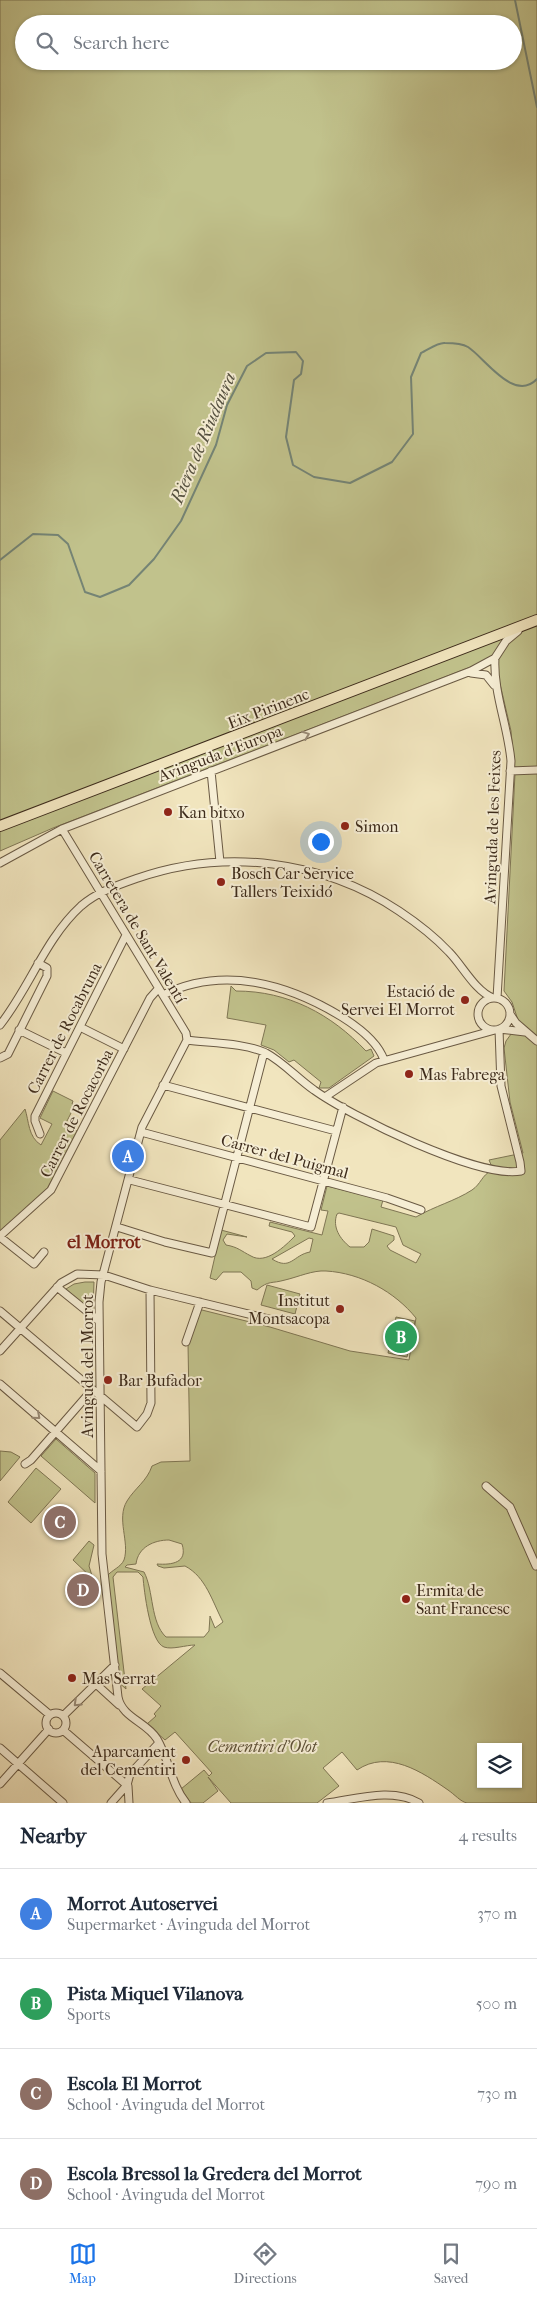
<!DOCTYPE html>
<meta charset="utf-8">
<style>
body{margin:0;font-family:"IM FELL French Canon",serif;background:#f2f2f3;color:#1f2937}
.controls{position:absolute;right:15px;bottom:15px;display:grid;overflow:hidden;border-radius:0px;box-shadow:0 1px 4px #0004}
.controls button{width:45px;height:45px;display:grid;place-items:center;padding:0;border:0;border-bottom:1px solid #e0e1e3;background:#fff;color:#1f2937;font:25px sans-serif}
.you{position:absolute;left:320px;top:841px;width:18px;height:18px;margin:-12px;border:4px solid #fff;border-radius:50%;background:#1a73e8;box-shadow:0 0 0 8px #1a73e833}
.badge{display:grid;place-items:center;width:32px;height:32px;border-radius:50%;background:#1a73e8;color:#fff;font-size:16px;font-weight:700}
.pin{position:absolute;translate:-50% -50%;border:2px solid #fff;box-shadow:0 1px 5px #0006}
.list{margin:0;padding:0;list-style:none}
h2{display:flex;justify-content:space-between;align-items:center;height:65px;margin:0;padding:0 20px;font-size:21px}
h2 small{font-size:16px;font-weight:400;color:#747a83}
.list li{display:grid;grid-template-columns:32px 1fr auto;gap:15px;align-items:center;box-sizing:border-box;height:90px;padding:0 20px;border-top:1px solid #e0e1e3}
.list b{display:block;font-size:19px;white-space:nowrap}
.list p{margin:0;font-size:16px;white-space:nowrap;color:#747a83}
.list em{font-size:16px;font-style:normal;color:#747a83}
.icon{flex:none;width:28px;height:28px;fill:none;stroke:currentColor;stroke-width:2;stroke-linecap:round;stroke-linejoin:round}
.map{position:relative;flex:none;width:537px;height:1803px;overflow:hidden}
.search{position:absolute;background:#fff;box-shadow:0 1px 4px #0004;left:15px;right:15px;top:15px;height:55px;display:flex;align-items:center;gap:12px;box-sizing:border-box;padding:0 18px;border-radius:28px;color:#747a83;font-size:19px}
.sheet{height:425px;background:#fff}
nav{display:flex;justify-content:space-around;align-items:center;box-sizing:border-box;height:70px;border-top:1px solid #e0e1e3;background:#fff;font-size:14px;color:#747a83}
nav a{display:grid;justify-items:center;gap:2px}
nav .on{color:#1a73e8}
.map>svg:first-child{display:block}
.green{fill:#c1c28c;stroke:#7f7654;fill-rule:evenodd}
.lines{fill:none;stroke-linecap:round;stroke-linejoin:round}
.stream{stroke:#758475;stroke-width:2}
.street-casing{stroke:#6a5a44;stroke-width:9}
.primary-casing{stroke:#3d2b1b;stroke-width:12}
.street{stroke:#f6eed5;stroke-width:7}
.primary{stroke:#f1e5be;stroke-width:10}
.oneway{stroke:#9a8c78}
.poi-dot{fill:#8f2418;stroke:#f6eed5;stroke-width:2}
.labels{text-anchor:middle;stroke-width:4;stroke-linejoin:round;paint-order:stroke}
.street-label{font-size:16px;fill:#3d2b1b;stroke:#f6eed5}
.poi-label{font-size:16px;fill:#3d2b1b;stroke:#f6eed5;text-anchor:start}
.park-label{font-size:16px;font-style:italic;fill:#5e5137;stroke:#f6eed5}
.water-label{font-size:18px;font-style:italic;fill:#545040;stroke:#f6eed5}
.neighbourhood-label{font-size:18px;font-weight:bold;fill:#7a1f14;stroke:#f6eed5}
</style>
<div class="map">
<svg width="537" height="1803" viewBox="0 0 537 1803">
<rect width="100%" height="100%" fill="#f1e5be"/>
<filter id="stains"><feTurbulence type="fractalNoise" baseFrequency=".004" numOctaves="4"/><feColorMatrix values="0 0 0 0 .2 0 0 0 0 .09 0 0 0 0 .02 0 0 0 .5 -.17"/></filter>
<radialGradient id="worn" r=".72"><stop offset=".6" stop-color="#630" stop-opacity="0"/><stop offset="1" stop-color="#630" stop-opacity=".3"/></radialGradient>
<path class="green" d="M 0,0 L 537,0 L 537,1803 C 515,1803 489,1803 467,1803 C 461,1802 454,1794 448,1790 C 422,1772 388,1749 357,1770 L 342,1752 L 323,1768 L 339,1786 L 317,1803 L 231,1803 L 208,1777 L 218,1791 L 203,1803 L 191,1803 L 181,1789 L 204,1770 L 209,1776 L 212,1773 L 175,1732 L 165,1740 L 147,1724 L 156,1716 L 154,1714 L 161,1706 L 142,1689 L 195,1645 C 186,1645 172,1650 164,1647 C 150,1642 144,1590 143,1577 L 138,1572 L 117,1572 L 113,1577 L 126,1689 L 116,1680 L 107,1576 C 112,1570 121,1567 124,1560 C 130,1542 116,1519 127,1501 C 135,1488 147,1481 152,1466 L 161,1462 L 190,1461 L 188,1344 L 198,1309 L 270,1327 L 350,1351 L 409,1360 L 416,1318 C 395,1292 361,1273 326,1271 C 313,1270 298,1277 285,1280 C 271,1284 269,1280 257,1290 L 252,1288 L 251,1281 L 241,1272 L 223,1272 L 216,1280 L 210,1278 L 221,1230 L 247,1237 L 227,1234 L 223,1240 L 226,1245 C 238,1247 241,1251 251,1256 C 266,1265 285,1246 295,1236 L 292,1232 L 269,1226 L 270,1222 L 322,1235 L 328,1211 L 321,1210 L 327,1186 L 383,1200 L 381,1207 L 416,1217 C 435,1206 455,1201 472,1190 C 481,1184 482,1175 491,1171 L 492,1167 L 489,1160 L 523,1153 L 510,1102 L 504,1048 L 506,1041 L 519,1023 L 512,1002 L 504,991 L 515,774 L 511,731 L 494,658 L 53,828 L 0,851 ZM 24,24 L 513,24 L 513,61 L 24,61 ZM 339,1213 L 396,1227 L 403,1245 L 421,1254 L 416,1263 L 390,1250 L 387,1246 L 394,1240 L 394,1236 L 372,1229 L 369,1242 L 364,1247 L 350,1247 C 340,1239 332,1227 337,1214 ZM 309,1238 L 313,1239 L 310,1252 C 293,1255 291,1271 272,1259 ZM 169,1540 L 182,1544 C 188,1563 172,1565 157,1564 L 158,1566 L 164,1568 L 185,1566 C 206,1577 212,1601 223,1622 L 215,1628 L 210,1616 L 209,1631 L 204,1637 L 166,1637 C 150,1622 154,1591 144,1572 L 125,1567 L 127,1565 L 136,1564 C 138,1547 154,1540 169,1540 ZM 481,1747 L 518,1747 L 518,1784 L 481,1784 Z
M 231,986 L 236,991 C 288,991 331,1014 366,1051 L 371,1049 L 374,1056 L 329,1088 L 319,1088 L 321,1082 L 294,1060 L 289,1062 L 274,1050 L 261,1045 L 266,1025 L 227,1018 Z
M 53,1091 L 73,1101 L 72,1104 L 75,1105 L 65,1125 L 77,1131 L 46,1191 L 0,1231 L 0,1140 L 25,1109 C 29,1121 28,1137 41,1145 L 52,1124 L 40,1118 Z
M 85,1282 L 94,1282 L 93,1310 L 90,1310 L 66,1289 L 74,1284 Z
M 267,1285 L 300,1294 L 295,1314 L 261,1305 Z
M 396,1317 L 415,1321 L 407,1357 L 388,1353 Z
M 56,1439 L 95,1473 L 95,1503 L 41,1456 Z
M 0,1451 L 11,1452 L 20,1457 L 0,1481 Z
M 36,1468 L 61,1489 L 31,1523 L 8,1502 Z
M 89,1541 L 94,1545 L 89,1566 L 93,1579 L 73,1560 Z"/>
<g class="lines">
<path class="stream" d="M 515,0 L 537,107
M 0,560 L 33,534 L 58,535 L 68,544 L 85,592 L 100,597 L 129,585 L 154,559 L 181,521 L 216,445 L 227,405 L 247,366 L 266,353 L 296,352 L 303,361 L 301,374 L 294,380 L 286,437 L 293,465 L 314,477 L 350,483 L 392,462 L 413,434 L 411,377 L 421,353 C 428,350 438,342 445,343 C 452,343 463,344 468,347 C 485,358 514,403 537,379"/>
<defs>
<path id="street" d="M 495,658 C 493,692 508,726 511,761 L 497,998
M 471,673 L 486,675 L 494,685
M 211,771 L 220,862
M 510,771 L 537,770
M 62,829 L 186,1033 L 187,1040
M 0,863 L 62,829 L 471,671 L 495,658 L 506,641 L 518,631
M 163,995 C 223,965 288,984 342,1017 C 358,1027 378,1042 384,1060
M478 1014a16 16 0 1 1 32 0a16 16 0 1 1-32 0Z
M 510,1014 L 516,1023 L 537,1041
M 0,1025 C 30,987 45,939 81,906 C 97,892 118,885 138,878 C 225,848 323,860 399,911 C 417,923 434,936 449,952 C 462,965 475,991 493,998
M 80,1027 L 124,1049
M 19,1030 L 66,1053
M 187,1040 C 210,1043 245,1043 266,1053 C 283,1062 298,1079 314,1090 C 350,1116 479,1179 521,1171 L 520,1162 L 501,1086 L 499,1029 L 525,1032
M 0,1058 L 8,1054 L 47,976 L 47,968 L 38,963
M 163,1085 L 336,1131
M 325,1097 L 376,1063 L 495,1030
M 141,1132 L 387,1198 L 421,1210
M 40,1134 L 35,1121 L 35,1116 L 126,935
M 130,1180 L 311,1227 L 343,1107
M 117,1227 L 165,1242 L 212,1253 L 264,1052
M 0,1236 L 51,1190 L 150,998 L 158,989
M 0,1237 L 34,1264 L 44,1252
M 57,1287 L 99,1321
M 0,1311 L 137,1427 L 147,1414 L 151,1403 L 150,1290
M 186,1342 L 200,1302
M 0,1351 L 61,1283 L 77,1274 L 104,1275 L 150,1290 L 273,1320
M 0,1384 L 101,1471
M 25,1464 L 31,1460 L 92,1390
M 486,1486 L 510,1507 L 536,1566
M 0,1673 L 50,1715
M 96,1684 L 119,1705
M46 1723a10 10 0 1 1 20 0a10 10 0 1 1-20 0Z
M 63,1716 L 115,1665
M 63,1730 L 128,1786 L 129,1803
M 0,1748 L 63,1803
M 0,1784 L 49,1729
M 111,1803 L 127,1785 L 130,1774 L 158,1744
M 186,1803 C 171,1784 169,1759 157,1739 C 147,1722 122,1718 118,1697 L 102,1554 L 99,1302 L 101,1282 L 142,1127 L 187,1040
M 327,1803 C 356,1799 393,1787 419,1803"/>
<path id="primary" d="M 0,826 L 537,620"/>
</defs>
<use href="#street" class="street-casing"/>
<use href="#primary" class="primary-casing"/>
<use href="#street" class="street"/>
<use href="#primary" class="primary"/>
</g>
<defs><path id="oneway-chevron" d="M-2-3.5L2.5 0L-2 3.5" fill="none" stroke-width="1.6" stroke-linecap="round" stroke-linejoin="round" transform="scale(1.25)"/></defs>
<g class="oneway">
<use href="#oneway-chevron" transform="translate(306 735) rotate(-21)"/>
<use href="#oneway-chevron" transform="translate(37 1416) rotate(41)"/>
<use href="#oneway-chevron" transform="translate(77 1703) rotate(136)"/>
</g>
<g class="poi-dot">
<circle cx="168" cy="812" r="5"/>
<circle cx="345" cy="826" r="5"/>
<circle cx="221" cy="882" r="5"/>
<circle cx="465" cy="1000" r="5"/>
<circle cx="409" cy="1074" r="5"/>
<circle cx="340" cy="1309" r="5"/>
<circle cx="108" cy="1380" r="5"/>
<circle cx="406" cy="1599" r="5"/>
<circle cx="72" cy="1678" r="5"/>
<circle cx="186" cy="1760" r="5"/>
</g>
<g class="labels">
<g class="street-label">
<text transform="translate(268 708) rotate(-21)" y="6">Eix Pirinenc</text>
<text transform="translate(220 753) rotate(-21)" y="6">Avinguda d'Europa</text>
<text transform="translate(492 827) rotate(-88)" y="6">Avinguda de les Feixes</text>
<text transform="translate(138 927) rotate(59)" y="6">Carretera de Sant Valentí</text>
<text transform="translate(64 1028) rotate(-63)" y="6">Carrer de Rocabruna</text>
<text transform="translate(76 1113) rotate(-63)" y="6">Carrer de Rocacorba</text>
<text transform="translate(285 1156) rotate(15)" y="6">Carrer del Puigmal</text>
<text transform="translate(87 1366) rotate(-90)" y="6">Avinguda del Morrot</text>
</g>
<g class="poi-label">
<text x="178" y="818">Kan bitxo</text>
<text x="355" y="832">Simon</text>
<text x="231" y="879">Bosch Car Service<tspan x="231" dy="18">Tallers Teixidó</tspan></text>
<text x="455" y="997" text-anchor="end">Estació de<tspan x="455" dy="18">Servei El Morrot</tspan></text>
<text x="419" y="1080">Mas Fabrega</text>
<text x="330" y="1306" text-anchor="end">Institut<tspan x="330" dy="18">Montsacopa</tspan></text>
<text x="118" y="1386">Bar Bufador</text>
<text x="416" y="1596">Ermita de<tspan x="416" dy="18">Sant Francesc</tspan></text>
<text x="82" y="1684">Mas Serrat</text>
<text x="176" y="1757" text-anchor="end">Aparcament<tspan x="176" dy="18">del Cementiri</tspan></text>
</g>
<g class="park-label">
<text x="262" y="1752">Cementiri d'Olot</text>
</g>
<g class="water-label">
<text transform="translate(203 438) rotate(-67)" y="6">Riera de Riudaura</text>
</g>
<g class="neighbourhood-label">
<text x="104" y="1248">el Morrot</text>
</g>
</g>
<rect width="100%" height="100%" filter="url(#stains)"/>
<rect width="100%" height="100%" fill="url(#worn)"/>
</svg>
<div class="controls">
<button><svg class="icon" aria-label="layers" viewBox="0 0 24 24"><path d="M12 4l9 5-9 5-9-5zM3 14l9 5 9-5"/></svg></button>
</div>
<div class="you"></div>
<div class="pin badge" style="left:128px;top:1156px;background:#3f7fe0">A</div>
<div class="pin badge" style="left:401px;top:1337px;background:#2e9e5b">B</div>
<div class="pin badge" style="left:60px;top:1522px;background:#8d6e63">C</div>
<div class="pin badge" style="left:83px;top:1590px;background:#8d6e63">D</div>
<div class="search"><svg class="icon" aria-label="search" viewBox="0 0 24 24"><circle cx="10" cy="10" r="6"/><path d="M15 15l6 6"/></svg>Search here</div>
</div>
<section class="sheet">
<h2>Nearby<small>4 results</small></h2>
<ul class="list">
<li><span class="badge" style="background:#3f7fe0">A</span><div><b>Morrot Autoservei</b><p>Supermarket · Avinguda del Morrot</p></div><em>370 m</em></li>
<li><span class="badge" style="background:#2e9e5b">B</span><div><b>Pista Miquel Vilanova</b><p>Sports</p></div><em>500 m</em></li>
<li><span class="badge" style="background:#8d6e63">C</span><div><b>Escola El Morrot</b><p>School · Avinguda del Morrot</p></div><em>730 m</em></li>
<li><span class="badge" style="background:#8d6e63">D</span><div><b>Escola Bressol la Gredera del Morrot</b><p>School · Avinguda del Morrot</p></div><em>790 m</em></li>
</ul>
</section>
<nav>
<a class="on"><svg class="icon" aria-label="map" viewBox="0 0 24 24"><path d="M3 6l6-2 6 2 6-2v14l-6 2-6-2-6 2zM9 4v14M15 6v14"/></svg>Map</a>
<a><svg class="icon" aria-label="directions" viewBox="0 0 24 24"><path d="M12 3l9 9-9 9-9-9zM9 14v-3h6M13 9l2 2-2 2"/></svg>Directions</a>
<a><svg class="icon" aria-label="saved" viewBox="0 0 24 24"><path d="M7 4h10v16l-5-4-5 4z"/></svg>Saved</a>
</nav>
